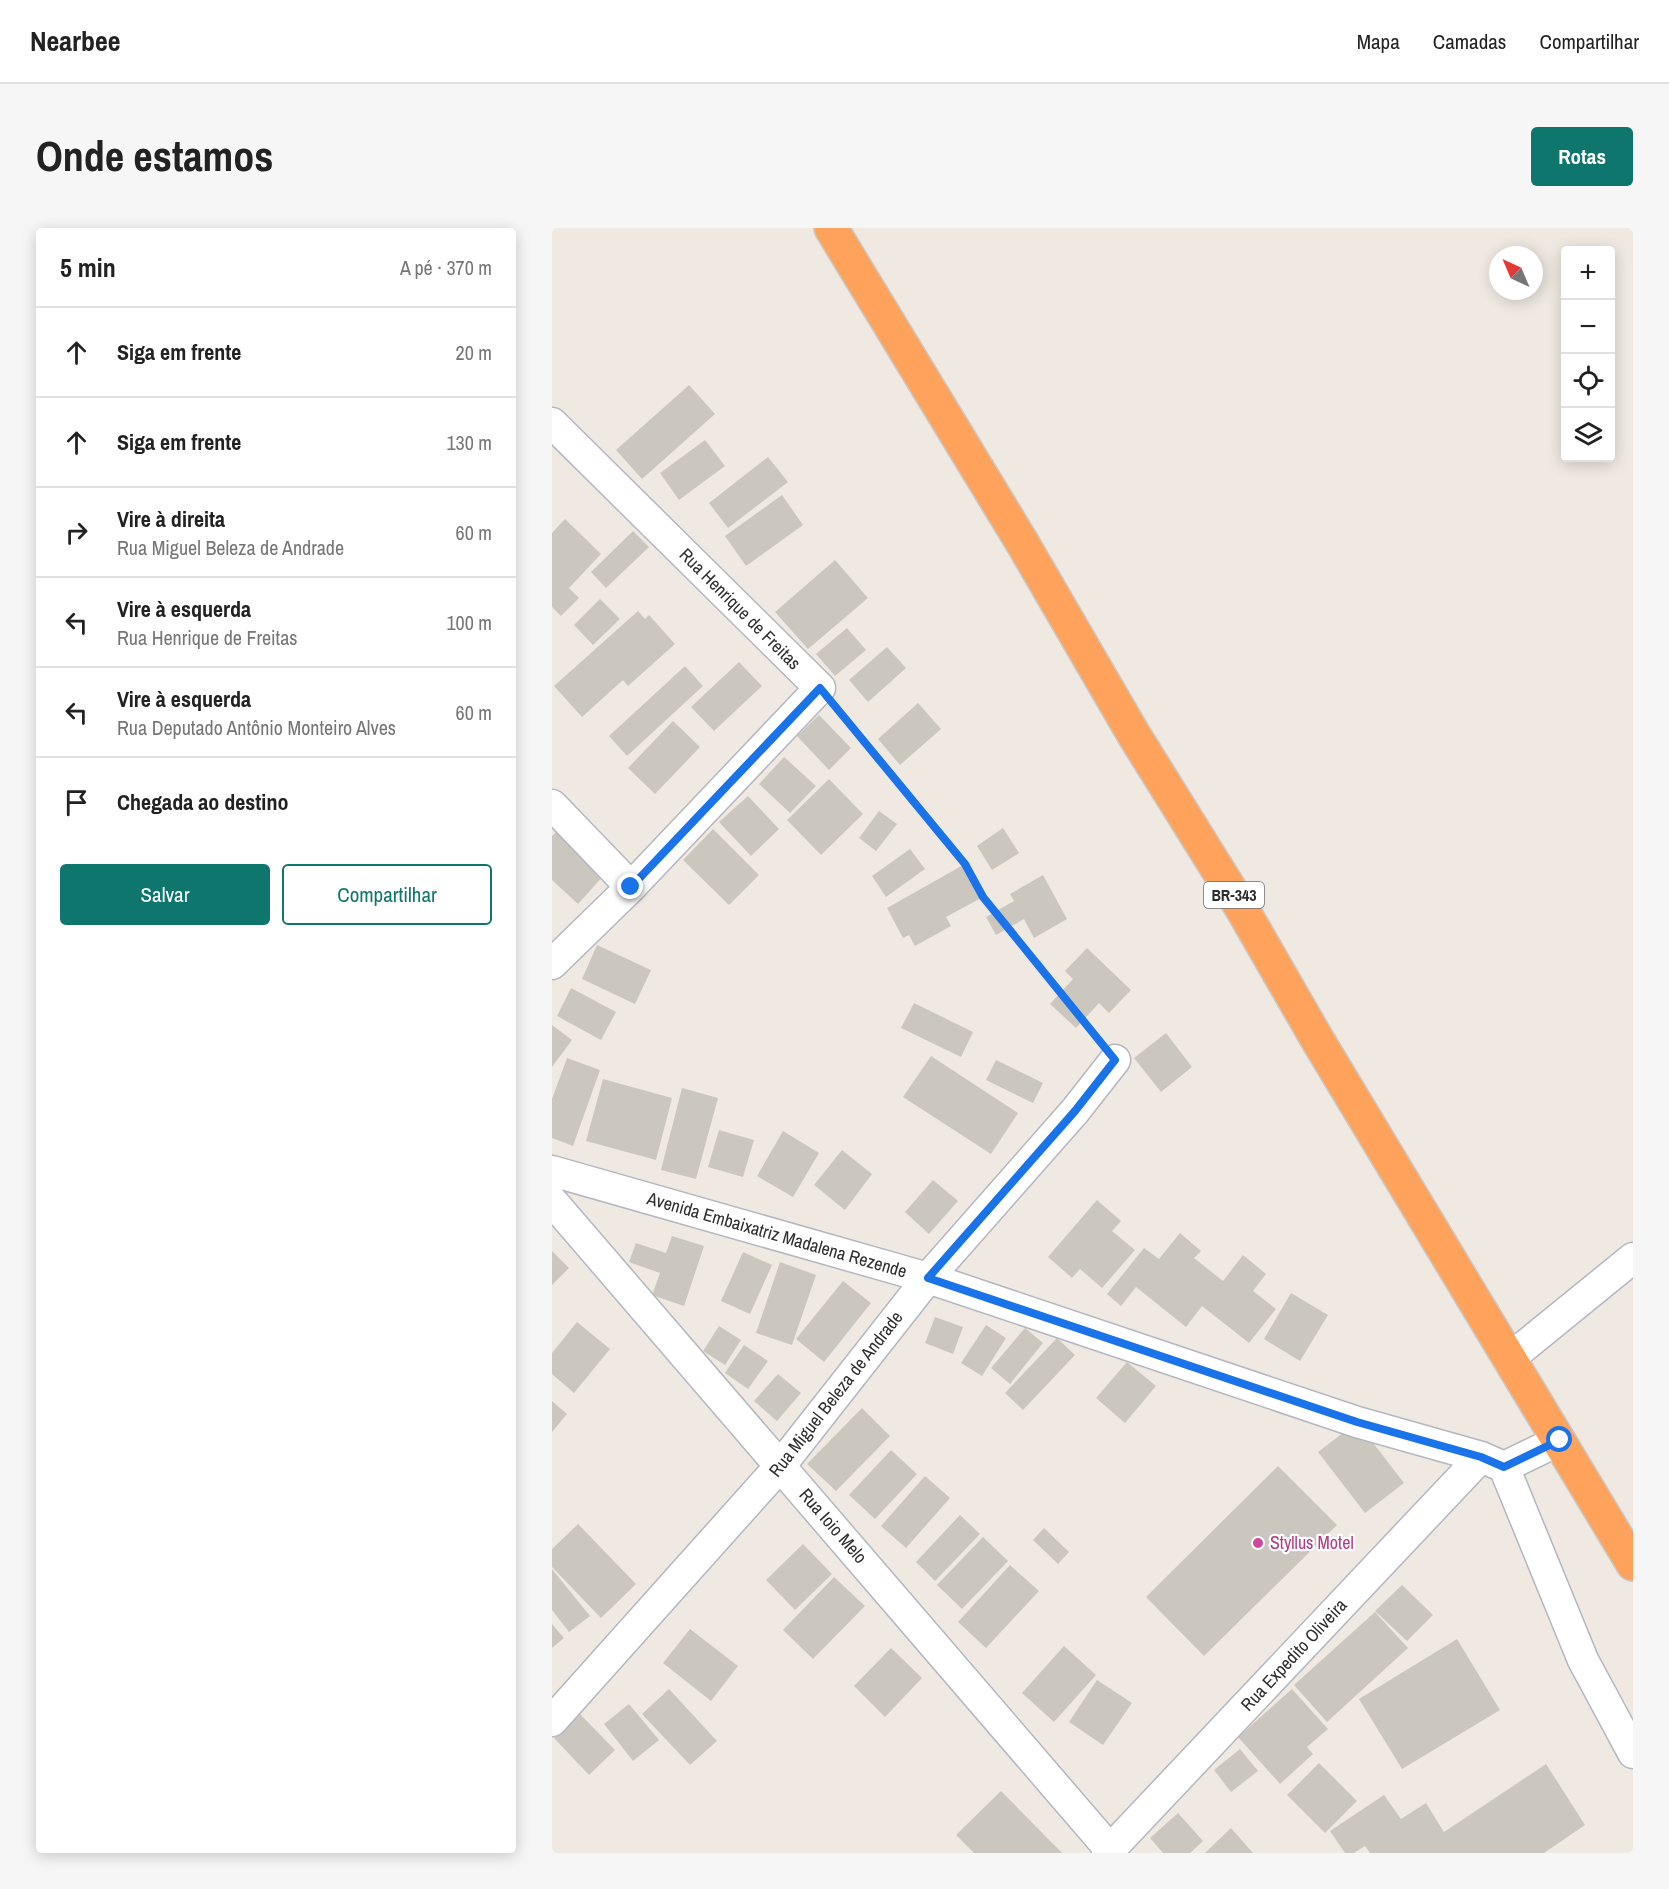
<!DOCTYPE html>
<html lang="pt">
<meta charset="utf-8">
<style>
body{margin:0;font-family:"Archivo Narrow",sans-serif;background:#f6f6f6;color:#222}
.controls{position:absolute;right:18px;top:18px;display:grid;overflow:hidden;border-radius:6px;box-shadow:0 3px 15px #0003}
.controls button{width:54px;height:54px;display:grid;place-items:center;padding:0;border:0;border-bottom:2px solid #e0e0e0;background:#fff;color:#222;font:30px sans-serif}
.compass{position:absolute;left:937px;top:18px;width:54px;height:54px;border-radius:50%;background:#fff;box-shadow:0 3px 15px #0003;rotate:316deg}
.stop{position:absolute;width:18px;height:18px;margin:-14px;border:4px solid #1a73e8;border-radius:50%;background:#fff}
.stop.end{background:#1a73e8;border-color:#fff;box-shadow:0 2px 6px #0008}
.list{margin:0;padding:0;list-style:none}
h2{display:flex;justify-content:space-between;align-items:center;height:78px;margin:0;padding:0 24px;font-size:26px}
h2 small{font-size:20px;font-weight:400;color:#767676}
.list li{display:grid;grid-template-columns:39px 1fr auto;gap:18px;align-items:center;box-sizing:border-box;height:90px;padding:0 24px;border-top:2px solid #e0e0e0}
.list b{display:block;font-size:22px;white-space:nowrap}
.list p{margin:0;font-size:20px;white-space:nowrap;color:#767676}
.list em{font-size:20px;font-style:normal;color:#767676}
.actions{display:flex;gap:12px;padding:18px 24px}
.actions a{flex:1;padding:14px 0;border:2px solid #0f766e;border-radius:6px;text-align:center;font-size:21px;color:#0f766e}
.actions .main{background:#0f766e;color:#fff}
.icon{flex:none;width:33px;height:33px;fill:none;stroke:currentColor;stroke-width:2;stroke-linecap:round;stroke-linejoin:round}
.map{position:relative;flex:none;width:1081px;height:1625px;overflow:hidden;border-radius:6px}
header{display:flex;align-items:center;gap:36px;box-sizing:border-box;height:84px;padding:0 30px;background:#fff;border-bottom:2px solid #e0e0e0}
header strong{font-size:28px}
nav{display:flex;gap:33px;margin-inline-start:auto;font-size:21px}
.intro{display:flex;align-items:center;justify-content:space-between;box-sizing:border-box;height:144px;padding:0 36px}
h1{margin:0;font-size:42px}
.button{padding:15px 27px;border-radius:6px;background:#0f766e;color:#fff;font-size:21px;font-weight:700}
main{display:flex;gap:36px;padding:0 36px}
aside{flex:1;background:#fff;border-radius:6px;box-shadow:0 3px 15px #0003}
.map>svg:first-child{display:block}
.building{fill:#cbc7bf}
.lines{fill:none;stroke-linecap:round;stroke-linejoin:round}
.minor-casing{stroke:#b4b7c1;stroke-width:33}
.highway-casing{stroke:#c9c9c9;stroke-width:36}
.path{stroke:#c9c9c9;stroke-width:4;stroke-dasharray:4.5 3;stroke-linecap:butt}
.minor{stroke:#fff;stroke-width:30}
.highway{stroke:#ffa35c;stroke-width:33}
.route{stroke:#1a73e8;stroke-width:8}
.hotel-dot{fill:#d1479c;stroke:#fff;stroke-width:2}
.labels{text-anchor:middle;stroke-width:4.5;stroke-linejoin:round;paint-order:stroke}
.shield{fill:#fff;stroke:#6d6d6d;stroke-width:1.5}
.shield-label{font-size:16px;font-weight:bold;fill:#2e2e2e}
.street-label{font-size:18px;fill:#2e2e2e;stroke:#fff}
.hotel-label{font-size:18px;fill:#b23c85;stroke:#fff;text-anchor:start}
</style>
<header>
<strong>Nearbee</strong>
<nav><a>Mapa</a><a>Camadas</a><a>Compartilhar</a></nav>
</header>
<div class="intro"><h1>Onde estamos</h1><a class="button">Rotas</a></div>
<main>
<aside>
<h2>5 min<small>A pé · 370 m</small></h2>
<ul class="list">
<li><svg class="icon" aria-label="ahead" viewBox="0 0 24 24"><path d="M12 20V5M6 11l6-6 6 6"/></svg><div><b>Siga em frente</b></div><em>20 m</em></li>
<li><svg class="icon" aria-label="ahead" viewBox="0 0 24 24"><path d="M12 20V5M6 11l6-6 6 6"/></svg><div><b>Siga em frente</b></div><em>130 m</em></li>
<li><svg class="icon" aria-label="right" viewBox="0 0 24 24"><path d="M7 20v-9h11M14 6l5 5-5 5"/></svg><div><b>Vire à direita</b><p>Rua Miguel Beleza de Andrade</p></div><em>60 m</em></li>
<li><svg class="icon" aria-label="left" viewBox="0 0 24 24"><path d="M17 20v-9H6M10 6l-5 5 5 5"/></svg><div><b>Vire à esquerda</b><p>Rua Henrique de Freitas</p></div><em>100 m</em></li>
<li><svg class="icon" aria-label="left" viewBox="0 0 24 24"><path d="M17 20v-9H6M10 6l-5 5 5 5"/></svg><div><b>Vire à esquerda</b><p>Rua Deputado Antônio Monteiro Alves</p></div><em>60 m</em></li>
<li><svg class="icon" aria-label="arrive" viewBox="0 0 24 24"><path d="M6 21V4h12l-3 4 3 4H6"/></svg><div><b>Chegada ao destino</b></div></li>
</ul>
<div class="actions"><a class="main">Salvar</a><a>Compartilhar</a></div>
</aside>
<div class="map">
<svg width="1081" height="1625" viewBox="0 0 1081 1625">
<rect width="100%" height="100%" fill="#efe9e1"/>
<path class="building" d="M 137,157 L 163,186 L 90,251 L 64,222 Z
M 153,212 L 173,238 L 127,272 L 108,245 Z
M 216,229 L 236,254 L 176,300 L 157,275 Z
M 230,267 L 251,297 L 194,338 L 173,308 Z
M 13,291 L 49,326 L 17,360 L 27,370 L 9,388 L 0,379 L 0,305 Z
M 81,303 L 97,319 L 54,360 L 39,344 Z
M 283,332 L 316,370 L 256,421 L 223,384 Z
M 48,371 L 68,391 L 41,417 L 22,397 Z
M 86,383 L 93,391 L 97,387 L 123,416 L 76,458 L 71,452 L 30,489 L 2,458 Z
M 295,400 L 314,422 L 283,448 L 264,426 Z
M 335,419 L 354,440 L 316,474 L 297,452 Z
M 187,434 L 210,458 L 162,503 L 139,479 Z
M 133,438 L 151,458 L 75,528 L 57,508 Z
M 366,475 L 389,501 L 348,537 L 326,511 Z
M 267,487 L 299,520 L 277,542 L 245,508 Z
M 121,493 L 148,519 L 103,566 L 76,540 Z
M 232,529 L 264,558 L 238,585 L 207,556 Z
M 277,551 L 311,586 L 269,627 L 235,592 Z
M 196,568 L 227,601 L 199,628 L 167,594 Z
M 327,583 L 345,596 L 324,623 L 307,610 Z
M 451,600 L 467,625 L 440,642 L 425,618 Z
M 161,601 L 207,647 L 177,677 L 131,632 Z
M 6,602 L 53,646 L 26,676 L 0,652 L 0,608 Z
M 358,621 L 373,641 L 334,669 L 320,648 Z
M 413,636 L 431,669 L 394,689 L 399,698 L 363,718 L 357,707 L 351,710 L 335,680 Z
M 491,647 L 515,691 L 482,710 L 472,691 L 444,707 L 434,689 L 462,673 L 458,666 Z
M 45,717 L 99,742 L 83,776 L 30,751 Z
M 535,720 L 579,762 L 557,785 L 547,775 L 524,800 L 498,776 L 521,751 L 513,743 Z
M 19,760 L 64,784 L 49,812 L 5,788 Z
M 362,775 L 421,804 L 409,829 L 349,800 Z
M 0,797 L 20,812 L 0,839 Z
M 614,805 L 640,839 L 609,864 L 582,830 Z
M 379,828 L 466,885 L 439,926 L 351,869 Z
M 15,830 L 48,842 L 21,918 L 0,910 L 0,871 Z
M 444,832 L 491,855 L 481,875 L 434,852 Z
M 51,851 L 120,870 L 104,932 L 34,913 Z
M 130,860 L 166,870 L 144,951 L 109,942 Z
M 167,902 L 202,912 L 191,949 L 156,939 Z
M 231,903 L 267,925 L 241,969 L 205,948 Z
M 290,922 L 320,946 L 293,982 L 262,957 Z
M 381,952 L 406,973 L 377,1006 L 353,984 Z
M 545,972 L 569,993 L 560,1003 L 583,1022 L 550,1060 L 528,1041 L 520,1050 L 496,1029 Z
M 628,1005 L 649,1023 L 642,1030 L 671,1053 L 691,1027 L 714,1046 L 701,1063 L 724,1081 L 697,1115 L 650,1078 L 634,1099 L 584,1059 L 569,1078 L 555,1066 L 592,1020 L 607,1031 Z
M 120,1008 L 152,1018 L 132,1078 L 100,1067 L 108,1045 L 77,1034 L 84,1015 L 114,1025 Z
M 0,1023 L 17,1040 L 0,1057 Z
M 191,1024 L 220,1037 L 198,1086 L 169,1073 Z
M 228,1034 L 264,1047 L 240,1117 L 204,1105 Z
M 291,1053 L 319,1075 L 272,1134 L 244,1111 Z
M 739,1065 L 776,1087 L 748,1133 L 712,1111 Z
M 383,1089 L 411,1099 L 401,1126 L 373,1115 Z
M 25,1094 L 58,1121 L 22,1165 L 0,1146 L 0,1125 Z
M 434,1097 L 454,1110 L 430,1148 L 409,1135 Z
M 167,1098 L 189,1112 L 173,1137 L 151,1123 Z
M 473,1100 L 491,1115 L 458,1156 L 439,1140 Z
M 505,1110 L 523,1127 L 471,1182 L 453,1165 Z
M 192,1117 L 216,1133 L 196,1161 L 173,1145 Z
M 575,1134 L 604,1158 L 573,1195 L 544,1170 Z
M 226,1146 L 249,1165 L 225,1193 L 202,1173 Z
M 0,1173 L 15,1186 L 0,1204 Z
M 310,1180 L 338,1208 L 284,1263 L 255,1236 Z
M 805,1194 L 852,1255 L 813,1285 L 766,1224 Z
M 339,1222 L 365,1246 L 323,1291 L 297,1267 Z
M 726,1238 L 785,1297 L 652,1428 L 594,1369 Z
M 373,1248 L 398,1270 L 354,1320 L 329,1298 Z
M 408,1287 L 428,1306 L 383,1353 L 364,1334 Z
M 26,1296 L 84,1356 L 49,1390 L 0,1339 L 0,1321 Z
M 492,1300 L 517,1324 L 506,1336 L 481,1312 Z
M 431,1309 L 456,1333 L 410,1381 L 385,1357 Z
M 251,1316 L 280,1346 L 243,1382 L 214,1352 Z
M 458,1337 L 487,1363 L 434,1420 L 406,1394 Z
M 0,1341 L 38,1388 L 17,1404 L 0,1382 Z
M 282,1349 L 313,1378 L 261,1431 L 231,1402 Z
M 850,1357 L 881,1387 L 855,1413 L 823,1383 Z
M 823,1384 L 856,1420 L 775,1494 L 742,1457 Z
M 0,1396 L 12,1410 L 0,1420 Z
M 138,1401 L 186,1438 L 159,1473 L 111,1435 Z
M 905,1411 L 948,1482 L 850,1541 L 807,1471 Z
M 512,1418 L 544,1447 L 502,1494 L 470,1465 Z
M 339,1420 L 370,1450 L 333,1489 L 302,1458 Z
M 545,1452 L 580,1475 L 551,1517 L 517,1494 Z
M 117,1461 L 165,1513 L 138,1537 L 90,1486 Z
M 740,1461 L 776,1501 L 755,1519 L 761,1526 L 728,1556 L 686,1509 Z
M 77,1476 L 107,1512 L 81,1533 L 52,1496 Z
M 28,1486 L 63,1522 L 37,1547 L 2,1510 Z
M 688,1521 L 706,1543 L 679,1564 L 662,1542 Z
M 767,1535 L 805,1573 L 773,1605 L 735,1567 Z
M 994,1536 L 1033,1597 L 992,1625 L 818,1625 L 813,1618 L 802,1625 L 793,1625 L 778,1603 L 832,1567 L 849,1591 L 874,1575 L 892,1604 Z
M 449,1563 L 510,1625 L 422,1625 L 404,1607 Z
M 626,1585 L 651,1613 L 638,1625 L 611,1625 L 598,1610 Z
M 679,1600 L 701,1625 L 653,1625 Z"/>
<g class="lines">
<defs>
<path id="minor" d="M 0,195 L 268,460 L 79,659 L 0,736
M 0,577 L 79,659
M 0,943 L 376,1050 L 805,1194 L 929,1229 L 952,1239 L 1008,1212
M 0,973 L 561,1625
M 958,1130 L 1081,1030
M 952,1239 L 1031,1432 L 1081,1525
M 0,1493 L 229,1237 L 376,1050 L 523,883 L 563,832
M 555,1625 L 929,1229"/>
<path id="highway" d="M 279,0 L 471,316 L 582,507 L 689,679 L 765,811 L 1081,1336"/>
</defs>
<use href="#minor" class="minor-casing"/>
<use href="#highway" class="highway-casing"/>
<path class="path" d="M 288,484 L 413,636 L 431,669 L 544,810"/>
<use href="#minor" class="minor"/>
<use href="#highway" class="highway"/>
</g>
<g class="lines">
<path class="route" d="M 79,659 L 268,460 L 413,636 L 431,669 L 563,832 L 523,883 L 376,1050 L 805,1194 L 929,1229 L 952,1239 L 1008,1212"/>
</g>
<circle class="hotel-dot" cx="706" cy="1315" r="6"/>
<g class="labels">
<rect class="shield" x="652" y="654" width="60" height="26" rx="4.5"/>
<g class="shield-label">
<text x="682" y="673">BR-343</text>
</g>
<g class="street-label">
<text transform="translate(188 381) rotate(45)" y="6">Rua Henrique de Freitas</text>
<text transform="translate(225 1007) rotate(16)" y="6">Avenida Embaixatriz Madalena Rezende</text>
<text transform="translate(284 1166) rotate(-52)" y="6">Rua Miguel Beleza de Andrade</text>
<text transform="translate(281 1298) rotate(49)" y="6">Rua Ioio Melo</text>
<text transform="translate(742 1427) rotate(-47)" y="6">Rua Expedito Oliveira</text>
</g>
<g class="hotel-label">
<text x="718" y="1321">Styllus Motel</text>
</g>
</g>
</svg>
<div class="controls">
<button>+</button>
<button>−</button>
<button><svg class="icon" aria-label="locate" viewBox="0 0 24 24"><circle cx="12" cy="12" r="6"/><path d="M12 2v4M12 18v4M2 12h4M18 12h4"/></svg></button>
<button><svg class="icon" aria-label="layers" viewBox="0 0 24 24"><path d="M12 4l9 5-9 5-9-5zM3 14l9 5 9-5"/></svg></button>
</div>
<svg class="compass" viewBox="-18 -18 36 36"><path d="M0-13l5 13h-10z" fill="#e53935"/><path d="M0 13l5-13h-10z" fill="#767676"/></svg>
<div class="stop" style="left:1008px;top:1212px"></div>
<div class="stop end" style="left:79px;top:659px"></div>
</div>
</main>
